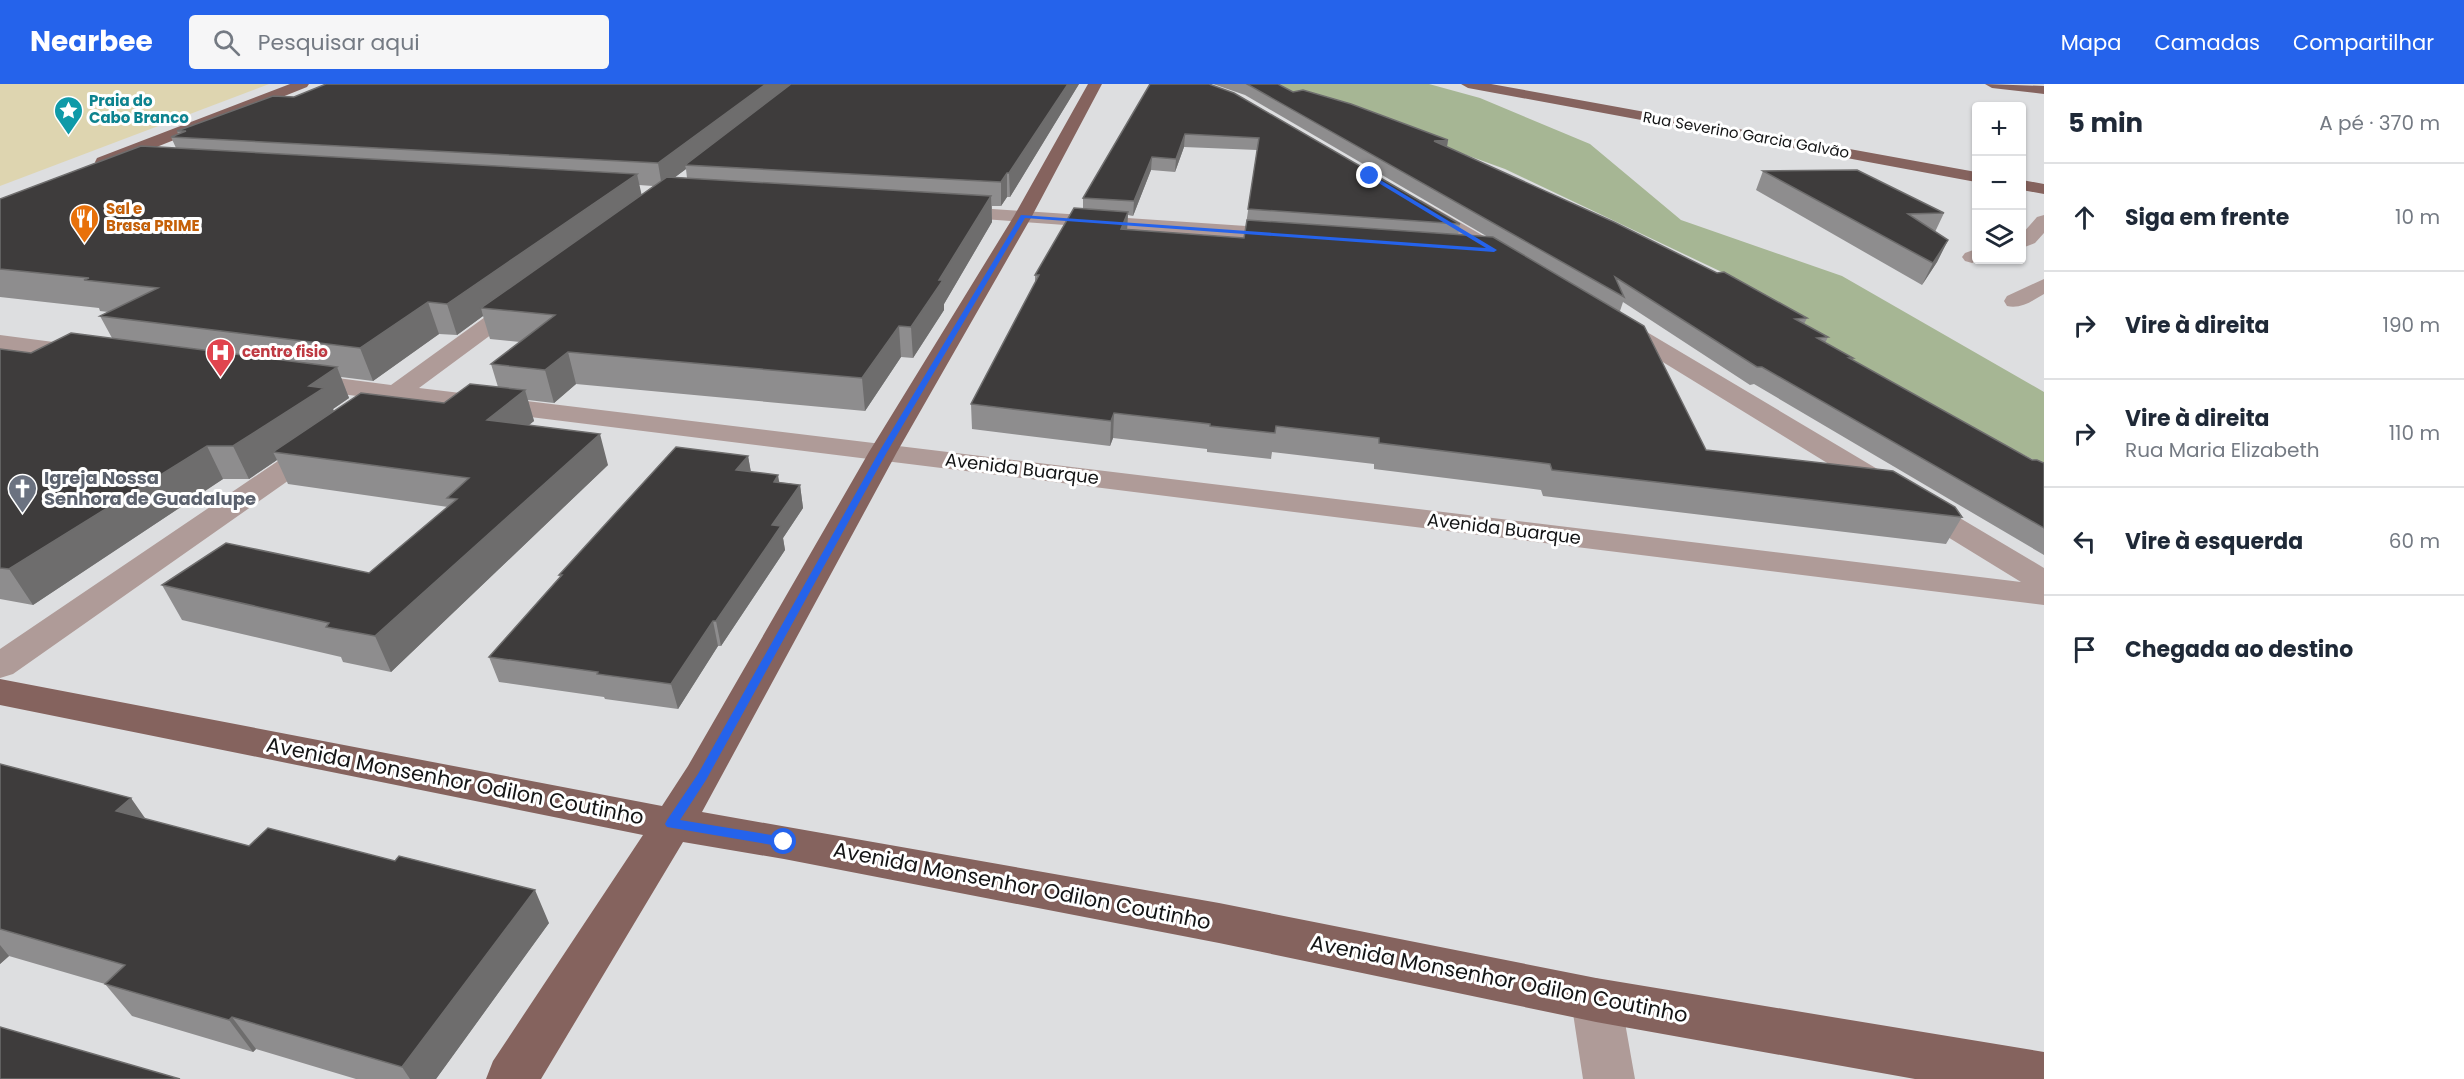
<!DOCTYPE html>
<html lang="pt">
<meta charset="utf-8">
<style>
body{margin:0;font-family:Poppins,sans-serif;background:#f6f6f7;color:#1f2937}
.controls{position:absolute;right:18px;top:18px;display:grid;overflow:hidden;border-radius:6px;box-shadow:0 2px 4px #0004}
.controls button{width:54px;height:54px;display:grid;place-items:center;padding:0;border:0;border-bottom:2px solid #e0e1e3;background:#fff;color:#1f2937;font:30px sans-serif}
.stop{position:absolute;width:18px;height:18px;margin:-14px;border:4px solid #2563eb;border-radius:50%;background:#fff}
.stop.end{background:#2563eb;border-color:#fff;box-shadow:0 2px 6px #0008}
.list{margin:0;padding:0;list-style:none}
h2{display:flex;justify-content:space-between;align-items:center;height:78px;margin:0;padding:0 24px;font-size:26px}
h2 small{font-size:20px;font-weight:400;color:#747a83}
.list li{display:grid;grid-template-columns:39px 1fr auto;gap:18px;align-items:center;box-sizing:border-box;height:108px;padding:0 24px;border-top:2px solid #e0e1e3}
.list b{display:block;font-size:22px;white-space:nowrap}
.list p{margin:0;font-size:20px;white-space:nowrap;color:#747a83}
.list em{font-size:20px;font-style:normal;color:#747a83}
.icon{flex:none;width:33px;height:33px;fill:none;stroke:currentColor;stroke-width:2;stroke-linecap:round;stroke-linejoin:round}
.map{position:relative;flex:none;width:2044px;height:995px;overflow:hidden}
header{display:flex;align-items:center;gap:36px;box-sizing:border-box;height:84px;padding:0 30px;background:#2563eb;color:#fff}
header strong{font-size:28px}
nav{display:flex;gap:33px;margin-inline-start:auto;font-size:21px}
.search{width:420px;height:54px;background:#f6f6f7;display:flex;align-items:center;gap:15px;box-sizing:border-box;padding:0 21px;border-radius:6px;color:#747a83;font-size:22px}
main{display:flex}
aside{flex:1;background:#fff}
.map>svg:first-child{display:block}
.green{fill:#a6b694}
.sand{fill:#ded5b0}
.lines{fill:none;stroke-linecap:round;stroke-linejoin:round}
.minor{fill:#af9b98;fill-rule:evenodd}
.major{fill:#85635e;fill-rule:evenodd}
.wall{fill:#8e8d8e;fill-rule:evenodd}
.shaded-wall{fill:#6e6d6d}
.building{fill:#3e3c3c;stroke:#6e6d6d;stroke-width:1.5}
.route{fill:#2563eb}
.labels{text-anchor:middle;stroke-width:6;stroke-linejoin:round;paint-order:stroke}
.far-culture-label{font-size:15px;font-weight:bold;fill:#0d838f;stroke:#fff;text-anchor:start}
.far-street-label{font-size:15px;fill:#131415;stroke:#fff}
.far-food-label{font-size:15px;font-weight:bold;fill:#c56008;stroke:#fff;text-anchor:start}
.far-health-label{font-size:15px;font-weight:bold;fill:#be3a42;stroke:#fff;text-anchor:start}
.street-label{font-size:18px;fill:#131415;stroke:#fff}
.worship-label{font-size:18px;font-weight:bold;fill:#5b616d;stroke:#fff;text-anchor:start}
.near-street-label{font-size:21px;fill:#131415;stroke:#fff}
</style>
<header>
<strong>Nearbee</strong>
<div class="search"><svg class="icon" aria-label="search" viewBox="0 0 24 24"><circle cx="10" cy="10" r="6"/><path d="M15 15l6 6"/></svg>Pesquisar aqui</div>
<nav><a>Mapa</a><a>Camadas</a><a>Compartilhar</a></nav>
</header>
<main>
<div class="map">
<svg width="2044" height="995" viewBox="0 0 2044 995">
<rect width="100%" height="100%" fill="#dddee0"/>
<path class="green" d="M 1270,0 L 1429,0 L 1480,14 L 1590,60 L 1681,136 L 1842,192 L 2044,308 L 2044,381 L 1891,303 L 1726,190 L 1505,85 Z"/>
<path class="sand" d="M 0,0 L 269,0 L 0,102 Z"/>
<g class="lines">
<path class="minor" d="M 1421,116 L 1515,170 L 1518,174 L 1515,178 L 1501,178 L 1414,126 L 1412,122 L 1414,118 Z
M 948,122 L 1289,145 L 1296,147 L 1299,151 L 1296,155 L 1289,157 L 941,132 L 939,128 L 941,124 Z
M 2044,131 L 2044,149 L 2035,159 L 2022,164 L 2022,150 L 2037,133 Z
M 1976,165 L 1976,176 L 1983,176 L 1972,179 L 1965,177 L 1962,173 L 1965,169 Z
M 2044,195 L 2044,210 C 2032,217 2021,225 2007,222 L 2004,217 L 2007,212 Z
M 522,210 L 530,212 L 533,217 L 530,222 L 419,304 L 2021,498 L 1609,245 L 1606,240 L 1609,235 L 1617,233 L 1625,235 L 2044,484 L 2044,521 L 401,317 L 386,324 L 377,322 L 373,316 L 374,314 L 299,305 L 290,302 L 286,297 L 290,292 L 299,289 L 391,301 L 514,212 Z
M 0,251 L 84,262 L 93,264 L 96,269 L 93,274 L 84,276 L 0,265 Z
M 319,354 L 329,356 L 333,362 L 329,368 L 13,590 L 0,594 L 0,565 L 309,356 Z
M 1596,894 L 1613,900 L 1621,916 L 1635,995 L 1583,995 L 1571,916 L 1579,900 Z"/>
<path class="major" d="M 290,0 L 309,0 L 307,3 L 109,82 L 97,82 L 95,78 L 97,74 Z
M 1088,0 L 1102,0 L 1032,132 L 897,368 L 702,728 L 1219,819 L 1596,894 L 2044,968 L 2044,995 L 1915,995 L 1596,938 L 1219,859 L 784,775 L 683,758 L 541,995 L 486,995 L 493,977 L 643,751 L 0,621 L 0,595 L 662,722 L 688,682 L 869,368 L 1014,132 Z
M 1461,0 L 1491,0 L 1976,88 L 1976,98 L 1468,4 Z
M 1985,0 L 2044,2 L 2044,10 L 1992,4 Z
M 2022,96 L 2044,100 L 2044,110 L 2022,106 Z"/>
</g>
<path class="wall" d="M 326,0 L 1079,0 L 1010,113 L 1007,113 L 1001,122 L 992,122 L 992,138 L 944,220 L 944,226 L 913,274 L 901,273 L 865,327 L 576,300 L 554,319 L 528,316 L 534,337 L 528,341 L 608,381 L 391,588 L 343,578 L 341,573 L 182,536 L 162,501 L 369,489 L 448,423 L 288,400 L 277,376 L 249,395 L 223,395 L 33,521 L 0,515 L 0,265 L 31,269 L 112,254 L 100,232 L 108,228 L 100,227 L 99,224 L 0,213 L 0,115 L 176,64 L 171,53 L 178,50 L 177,47 L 294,13 ZM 686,85 L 687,94 L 675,93 ZM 639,101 L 653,102 L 641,111 ZM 483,232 L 490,255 L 520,258 L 491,280 L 498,303 L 444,319 L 334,327 L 333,325 L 349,314 L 341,293 L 373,297 L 439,250 L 457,251 Z
M 1150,0 L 1460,140 L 1458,151 L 1488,153 L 1245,11 L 1213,0 L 1278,0 L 1293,8 L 1448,56 L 1447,63 L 1807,234 L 1804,240 L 1828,253 L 1825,259 L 1853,274 L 1852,276 L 2032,376 L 2044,379 L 2044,471 L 1754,300 L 1750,301 L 1623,218 L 1620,227 L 1706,366 L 1962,433 L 1946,460 L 1543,412 L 1541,406 L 1374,385 L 1374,380 L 1272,368 L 1271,375 L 1207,368 L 1207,365 L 1113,354 L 1110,362 L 972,345 L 971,320 L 1035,199 L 1035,191 L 1083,125 L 1083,114 ZM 1184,63 L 1257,66 L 1244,154 L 1127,145 L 1128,131 L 1133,132 L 1151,86 L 1175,88 Z
M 1763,87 L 1944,129 L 1935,148 L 1948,156 L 1937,178 L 1922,201 L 1756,106 Z
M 748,372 L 751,388 L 779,398 L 800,401 L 803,424 L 783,454 L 785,466 L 721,562 L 718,562 L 678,625 L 605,615 L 604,613 L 499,598 L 489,573 L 560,493 L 559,491 Z
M 0,680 L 145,735 L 549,839 L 436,995 L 356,995 L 256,965 L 253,968 L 132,932 L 105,900 L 9,872 L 0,880 Z"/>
<path class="shaded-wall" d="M 766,0 L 794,0 L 685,81 L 686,85 L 662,103 L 658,79 Z
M 1068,0 L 1079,0 L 1010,113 L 1009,89 Z
M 1185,50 L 1184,63 L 1175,88 L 1176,75 Z
M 1448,56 L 1446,68 L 1434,57 Z
M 1152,73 L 1151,86 L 1133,132 L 1134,117 Z
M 1007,89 L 1007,113 L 1001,122 L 1001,98 Z
M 637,90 L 643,117 L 481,224 L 483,232 L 457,251 L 447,220 Z
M 991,112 L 992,138 L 944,220 L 944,226 L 913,274 L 911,243 L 939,196 Z
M 1128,128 L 1127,148 L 1121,145 Z
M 1948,156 L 1937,178 L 1922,201 L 1933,179 Z
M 428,218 L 439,250 L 373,297 L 360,264 Z
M 899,242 L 901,273 L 865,327 L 862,294 Z
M 568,268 L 576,300 L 554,319 L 545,286 Z
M 337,283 L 349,314 L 333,325 L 337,335 L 273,368 L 277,376 L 249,395 L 233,362 L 309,302 Z
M 525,306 L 534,337 L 497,368 L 487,336 Z
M 1114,329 L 1113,354 L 1110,362 L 1111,337 Z
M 600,350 L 608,381 L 391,588 L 375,552 Z
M 207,362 L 223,395 L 33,521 L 9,485 Z
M 748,372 L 752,395 L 736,386 Z
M 778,391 L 782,414 L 774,398 Z
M 800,401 L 803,424 L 783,454 L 785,466 L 721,562 L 716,537 L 772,441 Z
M 713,537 L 718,562 L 678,625 L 671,600 Z
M 131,714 L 154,747 L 116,727 Z
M 535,806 L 549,839 L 436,995 L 410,995 L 402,983 Z
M 0,861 L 9,872 L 0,880 Z
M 232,933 L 256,965 L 253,968 L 229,936 Z"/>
<path class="building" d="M 326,0 L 766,0 L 658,79 L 171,53 L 186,47 L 177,47 L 273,12 L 294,13 Z
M 791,0 L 1068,0 L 1009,89 L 1007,89 L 1001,98 L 685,81 Z
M 1150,0 L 1209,0 L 1234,9 L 1460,140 L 1248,125 L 1259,54 L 1185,50 L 1176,75 L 1152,73 L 1134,117 L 1083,114 Z
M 1247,0 L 1278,0 L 1293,8 L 1303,6 L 1351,20 L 1448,56 L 1434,57 L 1614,138 L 1717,189 L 1724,188 L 1807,234 L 1795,235 L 1828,253 L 1817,254 L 1853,274 L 1849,274 L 2032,376 L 2037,376 L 2044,379 L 2044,444 L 1762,283 L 1757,283 L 1615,193 L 1624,213 Z
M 141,62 L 637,90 L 447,220 L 428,218 L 360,264 L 100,232 L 158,204 L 84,196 L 89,194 L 0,185 L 0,115 Z
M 1857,86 L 1944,129 L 1908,130 L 1948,156 L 1933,179 L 1763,87 Z
M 667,93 L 991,112 L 939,196 L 943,196 L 911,243 L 899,242 L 862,294 L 568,268 L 545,286 L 491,280 L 555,231 L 481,224 Z
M 1074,124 L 1128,128 L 1121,145 L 1244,154 L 1247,136 L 1493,153 L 1644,242 L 1706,366 L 1893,387 L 1955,423 L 1962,433 L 1552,386 L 1550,380 L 1379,359 L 1379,354 L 1276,342 L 1275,349 L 1210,342 L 1210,340 L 1114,329 L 1111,337 L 971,320 L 1039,191 L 1035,191 Z
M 71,249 L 337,283 L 309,302 L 324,304 L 233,362 L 207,362 L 9,485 L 0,484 L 0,265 L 31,269 Z
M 470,300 L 525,306 L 487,336 L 600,350 L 375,552 L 326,543 L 329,539 L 162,501 L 226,459 L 369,489 L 457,415 L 447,414 L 469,394 L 273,368 L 361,309 L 444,319 Z
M 676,363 L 748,372 L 736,386 L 778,391 L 774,398 L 800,401 L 772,441 L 781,442 L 716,537 L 713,537 L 671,600 L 597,590 L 598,588 L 489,573 L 562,491 L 559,491 Z
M 0,680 L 131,714 L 116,727 L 249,762 L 268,744 L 395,777 L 399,772 L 535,806 L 402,983 L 232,933 L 229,936 L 105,900 L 125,881 L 0,845 Z
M 0,943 L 180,995 L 0,995 Z"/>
<path class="route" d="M 1372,91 L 1497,166 L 1494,168 L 1025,134 L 887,368 L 706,696 L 680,736 L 784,753 L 791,758 L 789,762 L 784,763 L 667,743 L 665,740 L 667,736 L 698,690 L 879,368 L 1021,131 L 1486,164 L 1367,92 Z"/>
<defs>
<symbol id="sight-pin" viewBox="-11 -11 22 30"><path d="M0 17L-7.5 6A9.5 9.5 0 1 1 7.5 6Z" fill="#0f9aa8" stroke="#fff"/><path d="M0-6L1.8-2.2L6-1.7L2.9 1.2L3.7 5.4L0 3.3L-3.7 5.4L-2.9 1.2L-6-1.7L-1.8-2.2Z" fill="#fff"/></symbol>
<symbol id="restaurant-pin" viewBox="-11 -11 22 30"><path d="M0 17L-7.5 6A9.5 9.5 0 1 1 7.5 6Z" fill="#e8710a" stroke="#fff"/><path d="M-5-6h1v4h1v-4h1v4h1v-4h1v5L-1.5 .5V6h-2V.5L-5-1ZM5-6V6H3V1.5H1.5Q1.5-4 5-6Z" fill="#fff"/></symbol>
<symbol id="hospital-pin" viewBox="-11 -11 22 30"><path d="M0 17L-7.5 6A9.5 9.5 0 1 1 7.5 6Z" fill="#e0444e" stroke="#fff"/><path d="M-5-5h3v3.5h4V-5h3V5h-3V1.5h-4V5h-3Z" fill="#fff"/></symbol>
<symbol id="church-pin" viewBox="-11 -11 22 30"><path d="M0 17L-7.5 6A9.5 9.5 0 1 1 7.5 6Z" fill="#6b7280" stroke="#fff"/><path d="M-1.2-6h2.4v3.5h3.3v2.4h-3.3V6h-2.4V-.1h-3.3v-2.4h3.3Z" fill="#fff"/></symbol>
</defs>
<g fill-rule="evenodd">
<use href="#sight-pin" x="52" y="10" width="33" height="45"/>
<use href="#restaurant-pin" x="68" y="118" width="33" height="45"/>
<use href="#hospital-pin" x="204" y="252" width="33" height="45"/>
<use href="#church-pin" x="6" y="388" width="33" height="45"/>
</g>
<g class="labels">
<g class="far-culture-label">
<text x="89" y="22">Praia do<tspan x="89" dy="17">Cabo Branco</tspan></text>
</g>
<g class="far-street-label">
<text transform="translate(1746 51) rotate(10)" y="5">Rua Severino Garcia Galvão</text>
</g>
<g class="far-food-label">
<text x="106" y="130">Sal e<tspan x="106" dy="17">Brasa PRIME</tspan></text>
</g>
<g class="far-health-label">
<text x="242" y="273">centro fisio</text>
</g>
<g class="street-label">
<text transform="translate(1022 385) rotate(7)" y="6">Avenida Buarque</text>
<text transform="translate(1504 445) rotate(7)" y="6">Avenida Buarque</text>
</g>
<g class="worship-label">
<text x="44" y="400">Igreja Nossa<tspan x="44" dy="21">Senhora de Guadalupe</tspan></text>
</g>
<g class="near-street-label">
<text transform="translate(455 697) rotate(11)" y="7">Avenida Monsenhor Odilon Coutinho</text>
<text transform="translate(1022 802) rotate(11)" y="7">Avenida Monsenhor Odilon Coutinho</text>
<text transform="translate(1499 895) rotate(11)" y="7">Avenida Monsenhor Odilon Coutinho</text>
</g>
</g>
</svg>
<div class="controls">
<button>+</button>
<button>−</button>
<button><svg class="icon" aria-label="layers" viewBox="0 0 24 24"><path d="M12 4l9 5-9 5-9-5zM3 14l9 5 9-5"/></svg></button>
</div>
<div class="stop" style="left:784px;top:758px"></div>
<div class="stop end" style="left:1370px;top:92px"></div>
</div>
<aside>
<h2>5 min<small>A pé · 370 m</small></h2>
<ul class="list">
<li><svg class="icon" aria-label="ahead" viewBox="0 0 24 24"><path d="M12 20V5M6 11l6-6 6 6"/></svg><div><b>Siga em frente</b></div><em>10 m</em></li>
<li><svg class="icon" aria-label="right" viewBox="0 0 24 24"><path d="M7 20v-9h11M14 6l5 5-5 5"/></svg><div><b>Vire à direita</b></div><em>190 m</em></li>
<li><svg class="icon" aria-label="right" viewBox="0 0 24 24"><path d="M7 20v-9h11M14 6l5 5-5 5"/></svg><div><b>Vire à direita</b><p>Rua Maria Elizabeth</p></div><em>110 m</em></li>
<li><svg class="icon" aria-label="left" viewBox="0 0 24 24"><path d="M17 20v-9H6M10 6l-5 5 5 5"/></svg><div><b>Vire à esquerda</b></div><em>60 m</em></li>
<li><svg class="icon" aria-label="arrive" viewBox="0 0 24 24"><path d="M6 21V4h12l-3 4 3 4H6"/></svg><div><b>Chegada ao destino</b></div></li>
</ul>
</aside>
</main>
